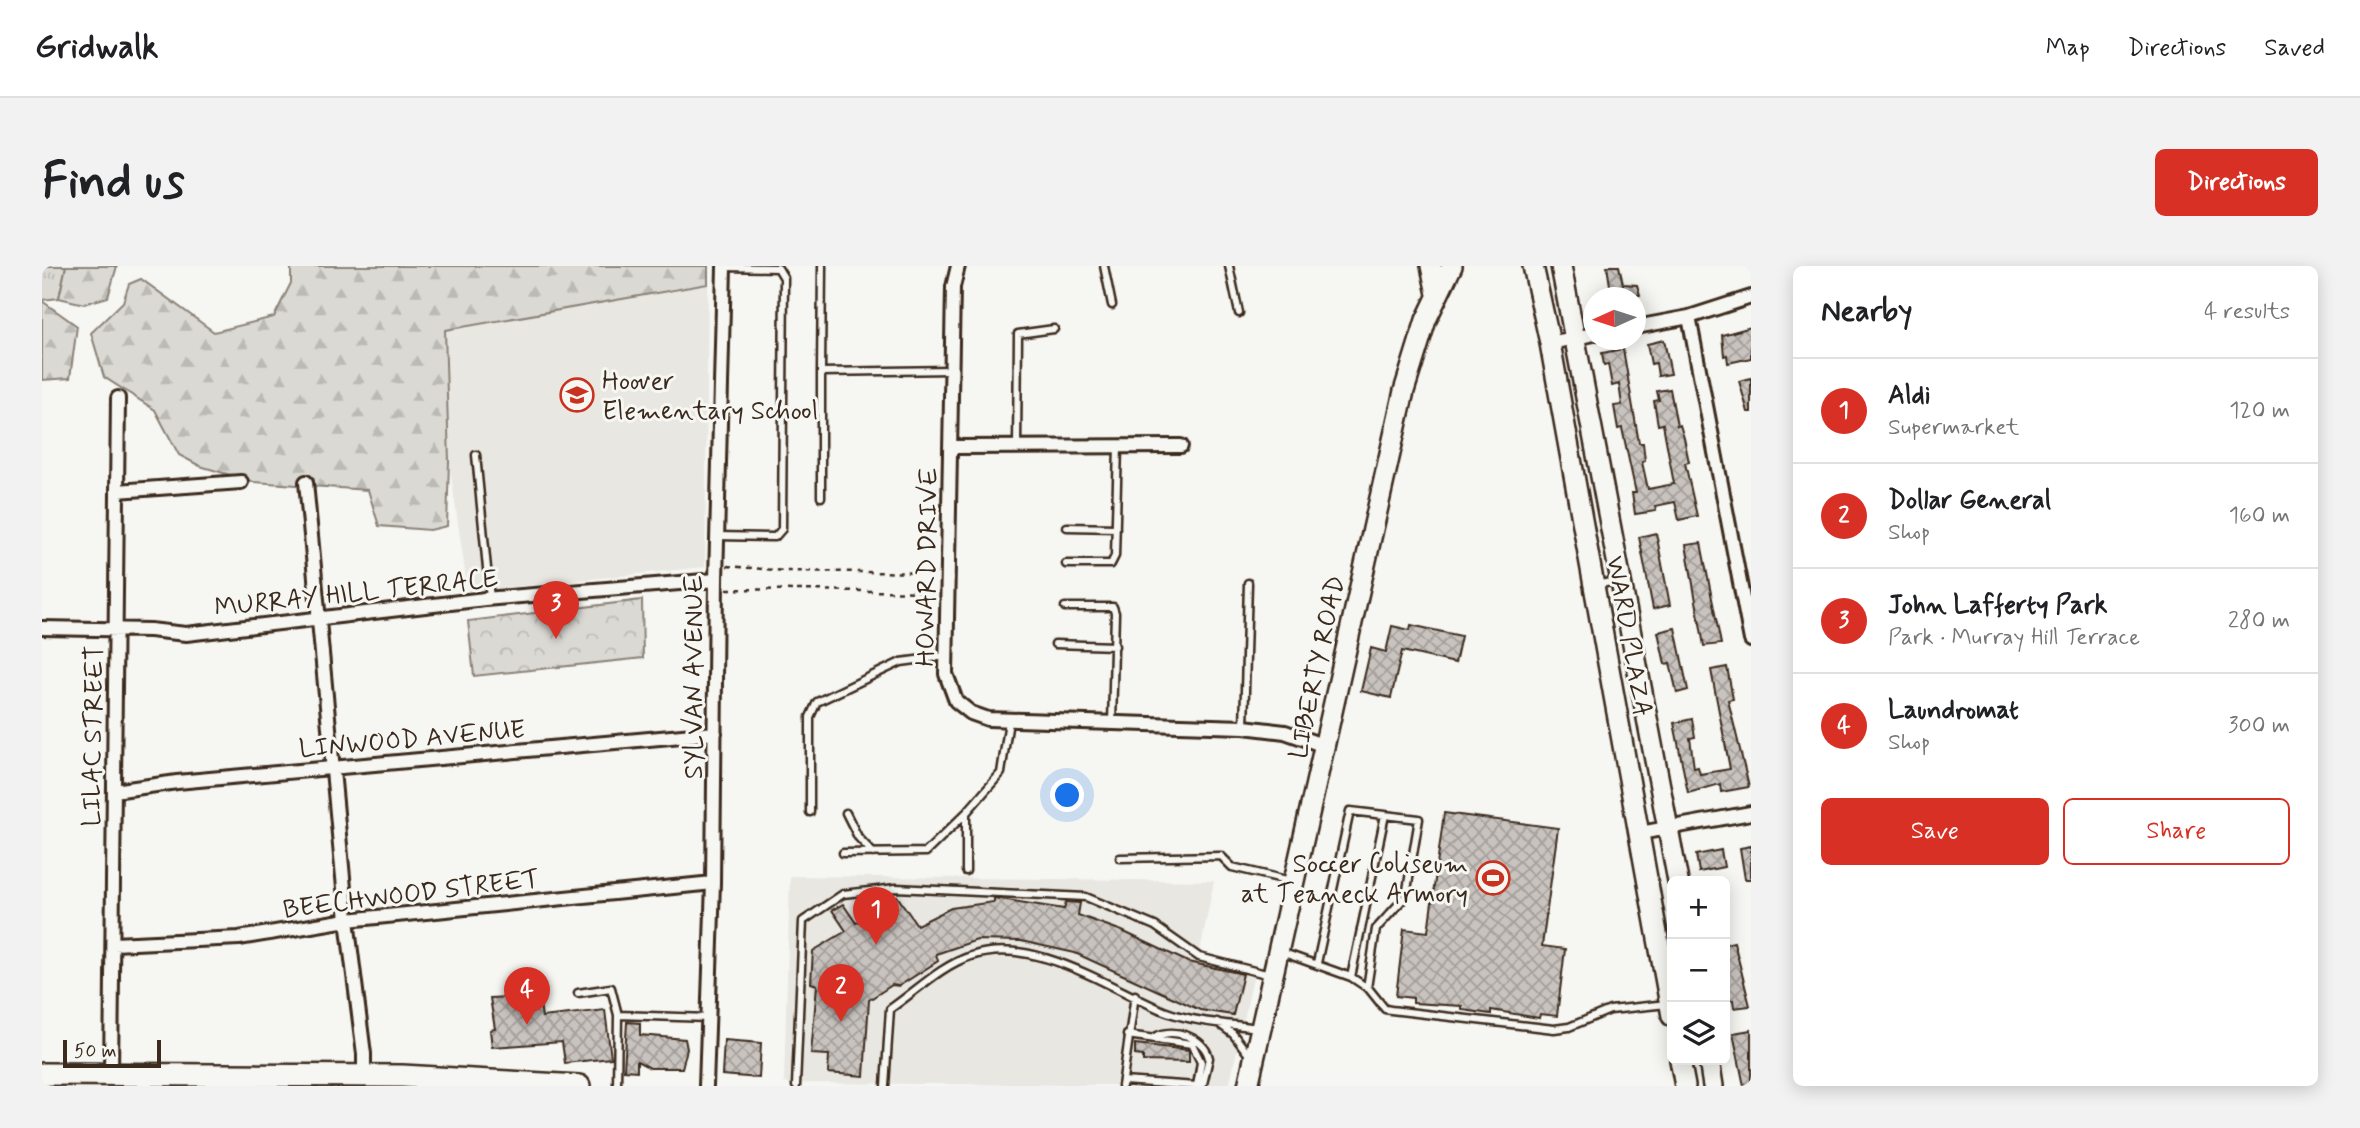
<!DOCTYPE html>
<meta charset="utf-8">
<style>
body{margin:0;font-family:Mynerve,sans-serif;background:#f2f2f2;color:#202124}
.controls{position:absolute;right:21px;bottom:21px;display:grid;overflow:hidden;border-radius:10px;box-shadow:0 4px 18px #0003}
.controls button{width:63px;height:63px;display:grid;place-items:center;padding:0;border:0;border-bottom:2px solid #e0e0e0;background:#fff;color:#202124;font:35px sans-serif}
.compass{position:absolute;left:1541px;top:21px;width:63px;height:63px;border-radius:50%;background:#fff;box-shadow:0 4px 18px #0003;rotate:267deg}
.scale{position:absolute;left:21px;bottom:18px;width:98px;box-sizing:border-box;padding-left:7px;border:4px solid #3b2a1e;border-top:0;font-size:19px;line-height:24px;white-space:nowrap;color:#3b2a1e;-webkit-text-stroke:5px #f6f6f2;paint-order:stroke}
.you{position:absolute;left:1026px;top:530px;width:24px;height:24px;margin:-18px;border:5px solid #fff;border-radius:50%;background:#1a73e8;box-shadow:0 0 0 10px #1a73e833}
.badge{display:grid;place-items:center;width:46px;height:46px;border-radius:50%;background:#d93025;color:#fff;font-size:23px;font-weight:700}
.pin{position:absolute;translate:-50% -58px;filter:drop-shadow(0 2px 4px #0008)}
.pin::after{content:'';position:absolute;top:37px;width:24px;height:21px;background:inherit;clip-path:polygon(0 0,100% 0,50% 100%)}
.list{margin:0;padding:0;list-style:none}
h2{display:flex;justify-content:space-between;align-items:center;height:91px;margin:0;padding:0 28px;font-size:30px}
h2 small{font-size:23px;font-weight:400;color:#757577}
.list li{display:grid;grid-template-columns:46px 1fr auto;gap:21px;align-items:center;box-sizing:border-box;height:105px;padding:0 28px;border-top:2px solid #e0e0e0}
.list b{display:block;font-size:26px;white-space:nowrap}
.list p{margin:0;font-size:23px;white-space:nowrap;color:#757577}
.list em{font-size:23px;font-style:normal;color:#757577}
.actions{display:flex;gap:14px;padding:21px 28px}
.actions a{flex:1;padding:16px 0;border:2px solid #d93025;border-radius:10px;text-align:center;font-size:24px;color:#d93025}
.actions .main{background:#d93025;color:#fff}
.icon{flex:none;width:38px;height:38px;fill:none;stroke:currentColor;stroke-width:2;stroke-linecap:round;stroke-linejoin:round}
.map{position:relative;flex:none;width:1709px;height:820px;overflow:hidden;border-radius:10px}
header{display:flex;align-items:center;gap:42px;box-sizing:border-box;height:98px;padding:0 35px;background:#fff;border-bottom:2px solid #e0e0e0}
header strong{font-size:33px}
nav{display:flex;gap:38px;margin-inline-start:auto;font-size:24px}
.intro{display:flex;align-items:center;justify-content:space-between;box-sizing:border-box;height:168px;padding:0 42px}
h1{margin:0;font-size:49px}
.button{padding:18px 32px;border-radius:10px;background:#d93025;color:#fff;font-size:24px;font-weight:700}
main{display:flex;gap:42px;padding:0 42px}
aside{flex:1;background:#fff;border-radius:10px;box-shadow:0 4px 18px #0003}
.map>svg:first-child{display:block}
.built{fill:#e8e7e2}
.grass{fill:url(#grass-tufts);stroke:#8a8278;stroke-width:2}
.forest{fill:url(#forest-firs);stroke:#8a8278;stroke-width:2}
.park{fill:url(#park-crowns);stroke:#8a8278;stroke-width:2}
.building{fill:url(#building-cross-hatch);stroke:#3b2a1e;stroke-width:2}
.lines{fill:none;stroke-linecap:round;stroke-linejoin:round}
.lane-casing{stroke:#3b2a1e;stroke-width:11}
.street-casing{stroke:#3b2a1e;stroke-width:18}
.secondary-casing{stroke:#3b2a1e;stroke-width:24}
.primary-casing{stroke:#3b2a1e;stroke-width:26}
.path{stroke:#3b2a1e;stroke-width:2.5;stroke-dasharray:5 5;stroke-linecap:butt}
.lane{stroke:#f6f6f2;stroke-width:6}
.street{stroke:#f6f6f2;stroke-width:12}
.secondary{stroke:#f6f6f2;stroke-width:19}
.primary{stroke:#f6f6f2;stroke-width:21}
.labels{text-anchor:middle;stroke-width:6;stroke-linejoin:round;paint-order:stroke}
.poi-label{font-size:26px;fill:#3b2a1e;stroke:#f6f6f2;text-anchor:start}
.street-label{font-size:26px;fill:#3b2a1e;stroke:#f6f6f2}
</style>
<header>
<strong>Gridwalk</strong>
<nav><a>Map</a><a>Directions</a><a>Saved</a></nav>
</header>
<div class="intro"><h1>Find us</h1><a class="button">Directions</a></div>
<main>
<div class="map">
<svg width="1709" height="820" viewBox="0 0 1709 820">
<defs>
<pattern id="grass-tufts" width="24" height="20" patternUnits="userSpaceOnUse" patternTransform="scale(1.75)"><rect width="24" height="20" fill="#dad9d3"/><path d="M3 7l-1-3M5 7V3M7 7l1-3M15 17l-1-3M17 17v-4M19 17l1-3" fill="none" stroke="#bcbab5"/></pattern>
<pattern id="forest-firs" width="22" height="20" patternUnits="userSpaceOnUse" patternTransform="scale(1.75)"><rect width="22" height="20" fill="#dad9d3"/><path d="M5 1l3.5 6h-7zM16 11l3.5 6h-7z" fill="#bcbab5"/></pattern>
<pattern id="park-crowns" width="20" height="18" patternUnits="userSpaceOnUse" patternTransform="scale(1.75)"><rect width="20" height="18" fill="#dad9d3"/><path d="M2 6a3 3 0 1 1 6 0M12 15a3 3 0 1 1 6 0" fill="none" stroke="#bcbab5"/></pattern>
<pattern id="building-cross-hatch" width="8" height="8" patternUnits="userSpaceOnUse" patternTransform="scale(1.75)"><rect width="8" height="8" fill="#c8c3be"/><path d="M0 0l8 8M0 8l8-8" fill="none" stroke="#a49f9a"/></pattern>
</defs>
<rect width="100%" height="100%" fill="#f6f6f2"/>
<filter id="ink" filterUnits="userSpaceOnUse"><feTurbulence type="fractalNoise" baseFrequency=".0143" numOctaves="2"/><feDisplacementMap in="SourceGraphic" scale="14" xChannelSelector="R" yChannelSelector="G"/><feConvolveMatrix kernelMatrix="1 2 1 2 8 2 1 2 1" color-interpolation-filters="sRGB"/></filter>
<g filter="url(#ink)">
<path class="built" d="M 666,18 L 663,301 L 426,326 L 407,195 L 402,64 Z
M 748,610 L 1172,615 L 1158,685 L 1213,703 L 1187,820 L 742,817 Z"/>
<path class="grass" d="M 0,0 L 24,0 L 17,32 L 0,34 Z"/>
<path class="forest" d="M 24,0 L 75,0 L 66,31 L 42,38 L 17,32 Z
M 249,0 L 666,0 L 666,18 L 403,64 L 407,195 L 405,260 L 388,264 L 337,260 L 326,224 L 212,216 L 158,200 L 137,189 L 113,144 L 62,111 L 49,67 L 81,36 L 87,18 L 99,13 L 172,66 L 232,51 L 249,17 Z
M 0,35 L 35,60 L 28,112 L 0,114 Z"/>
<path class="park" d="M 600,334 L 601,392 L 432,410 L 426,355 Z"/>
<path class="building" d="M 1565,0 L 1577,0 L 1581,18 L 1595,19 L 1598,29 L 1570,32 Z
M 1709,61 L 1709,92 L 1686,97 L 1685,89 L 1682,90 L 1680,69 Z
M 1622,74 L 1629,108 L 1616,110 L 1614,97 L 1609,98 L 1605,78 Z
M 1581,83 L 1597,177 L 1601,177 L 1603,195 L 1600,196 L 1606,223 L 1632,218 L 1621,158 L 1616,159 L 1612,135 L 1617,134 L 1615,125 L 1628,123 L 1635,160 L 1638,159 L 1642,172 L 1647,196 L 1643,197 L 1655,250 L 1637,254 L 1633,236 L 1613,240 L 1614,245 L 1593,248 L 1590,227 L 1594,227 L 1580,162 L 1576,163 L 1572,140 L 1580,139 L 1577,118 L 1570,120 L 1566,98 L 1562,99 L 1560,87 Z
M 1709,112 L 1709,146 L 1706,146 L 1697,115 Z
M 1614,267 L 1628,339 L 1611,343 L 1597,271 Z
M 1659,277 L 1679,378 L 1662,380 L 1644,279 Z
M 1369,359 L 1419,370 L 1413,397 L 1360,385 L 1349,432 L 1319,425 L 1329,382 L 1344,386 L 1350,360 L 1368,364 Z
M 1633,362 L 1646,424 L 1635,427 L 1628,397 L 1623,398 L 1616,366 Z
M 1685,401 L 1691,433 L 1686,434 L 1707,521 L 1679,526 L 1678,518 L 1646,527 L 1632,457 L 1650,453 L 1653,471 L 1648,472 L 1652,502 L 1656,501 L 1658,508 L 1688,503 L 1669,404 Z
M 1402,547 L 1516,562 L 1500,680 L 1523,683 L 1515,750 L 1498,748 L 1497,752 L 1449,744 L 1449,748 L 1420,744 L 1420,740 L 1371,737 L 1371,732 L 1354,730 L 1362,663 L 1386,666 Z
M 1709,580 L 1709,613 L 1703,613 L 1698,582 Z
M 1679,584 L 1682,601 L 1657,606 L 1654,589 Z
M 855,630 L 875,659 L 909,642 L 952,636 L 952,632 L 1022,643 L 1024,636 L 1038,637 L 1036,649 L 1080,665 L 1146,696 L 1201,708 L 1191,749 L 1158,744 L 1033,687 L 979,675 L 935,674 L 894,688 L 896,695 L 857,720 L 850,719 L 827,734 L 822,810 L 786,807 L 787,789 L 769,788 L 775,719 L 769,717 L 771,685 L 804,665 L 790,644 L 801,638 L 814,657 Z
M 1692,676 L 1708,740 L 1692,742 L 1691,734 L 1686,735 L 1683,715 L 1683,678 Z
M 467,731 L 469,741 L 498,738 L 500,751 L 563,744 L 569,792 L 523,797 L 520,776 L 450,781 L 448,764 L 453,763 L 448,732 Z
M 585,756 L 598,757 L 598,769 L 643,773 L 645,783 L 640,802 L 608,802 L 595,795 L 595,805 L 582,804 Z
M 1709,764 L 1709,820 L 1702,820 L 1691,767 Z
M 682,774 L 719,777 L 717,812 L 680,809 Z
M 1093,778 L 1147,784 L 1147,796 L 1101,795 L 1101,790 L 1093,789 Z"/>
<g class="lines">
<defs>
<path id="lane" d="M 780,0 L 779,106 L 909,104
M 1062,0 L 1070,39
M 1187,0 L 1197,47
M 779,106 L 779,231
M 975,181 L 976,68 L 1012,63
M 434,189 L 448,333
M 1025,261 L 1074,262
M 675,270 L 733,271 L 740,263 L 742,12 L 736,2 L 682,1
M 1024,298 L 1069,298 L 1073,290 L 1076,180
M 1554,319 L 1578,314
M 1023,341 L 1071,341 L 1073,347 L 1070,457
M 1013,378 L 1073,380
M 1202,461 L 1206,317
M 768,546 L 768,451 L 775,436 L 859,396 L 904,390
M 804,547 L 816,571 L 831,587
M 801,587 L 884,586 L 924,547
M 1078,592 L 1179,590 L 1190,601 L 1249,615
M 924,605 L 924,547 L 959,507 L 967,455
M 1239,686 L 1309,711 L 1327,723 L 1343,743 L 1349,744 L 1512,763 L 1527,761 L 1568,744 L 1625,738
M 1275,697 L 1308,545 L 1377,553 L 1364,630 L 1334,663 L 1325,722
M 1309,711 L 1343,549
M 536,727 L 569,722 L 576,749
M 1175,756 L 1191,768 L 1207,789
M 1085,769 L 1150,778 L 1159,796 L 1155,820
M 1081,815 L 1155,820 L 1161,818 L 1167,792 C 1162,771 1132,761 1113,771
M 575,820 L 576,749 L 667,752
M 754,820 L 761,655 L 801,628 L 854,622 L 1044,631 L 1113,660 L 1157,691 L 1228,709
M 843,820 L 848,743 C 873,726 900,699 929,690 C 993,669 1067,722 1122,745 C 1150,756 1187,758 1217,762
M 1080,820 L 1093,729"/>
<path id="street" d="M 916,0 L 911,21 L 904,408 L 914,435 L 929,447 L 946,453 L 1202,461 L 1243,466 L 1283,480
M 1647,51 L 1709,374
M 1594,61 L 1647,51 L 1709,31
M 1508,77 L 1552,68
M 908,181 L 1139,180
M 264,216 L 305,654 L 322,788 L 322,810
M 75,225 L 199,216
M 0,362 L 108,364 L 144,368 L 443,333 L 674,314
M 72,525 L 135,516 L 673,467
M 1598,567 L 1709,547
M 72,678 L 197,672 L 305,654 L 671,617
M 69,808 L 76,132
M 664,820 L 671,617 L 674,314 L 682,1"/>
<path id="secondary" d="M 1389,0 L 1395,28
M 1491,0 L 1508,77 L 1630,750
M 1519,0 L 1636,615
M 1638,794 L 1643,820
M 1667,794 L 1671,820
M 1206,820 L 1362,125 L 1384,54 L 1410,0"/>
<path id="primary" d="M 0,808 L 360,810 L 537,820"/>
</defs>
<use href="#lane" class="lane-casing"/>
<use href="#street" class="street-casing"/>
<use href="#secondary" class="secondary-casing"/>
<use href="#primary" class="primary-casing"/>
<path class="path" d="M 685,300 L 744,305 L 895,307
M 685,323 L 895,326"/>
<use href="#lane" class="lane"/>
<use href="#street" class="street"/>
<use href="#secondary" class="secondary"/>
<use href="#primary" class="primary"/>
</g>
</g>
<defs>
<symbol id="school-ring" viewBox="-11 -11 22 22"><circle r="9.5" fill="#f6f6f2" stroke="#c8321e" stroke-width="1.5"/><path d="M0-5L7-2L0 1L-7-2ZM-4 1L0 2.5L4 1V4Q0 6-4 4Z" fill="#c8321e"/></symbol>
<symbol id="stadium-ring" viewBox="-11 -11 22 22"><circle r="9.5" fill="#f6f6f2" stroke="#c8321e" stroke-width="1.5"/><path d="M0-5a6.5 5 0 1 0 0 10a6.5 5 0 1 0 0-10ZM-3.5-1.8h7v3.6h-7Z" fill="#c8321e"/></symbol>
</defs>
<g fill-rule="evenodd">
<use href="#school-ring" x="516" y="110" width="38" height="38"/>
<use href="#stadium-ring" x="1432" y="593" width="38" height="38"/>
</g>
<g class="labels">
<g class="poi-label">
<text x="560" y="123">Hoover<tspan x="560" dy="30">Elementary School</tspan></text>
<text x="1426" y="606" text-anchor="end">Soccer Coliseum<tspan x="1426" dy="30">at Teaneck Armory</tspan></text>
</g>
<g class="street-label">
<text transform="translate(884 301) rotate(-89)" y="9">HOWARD DRIVE</text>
<text transform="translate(314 326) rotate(-6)" y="9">MURRAY HILL TERRACE</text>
<text transform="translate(1588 370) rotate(80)" y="9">WARD PLAZA</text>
<text transform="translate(1274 401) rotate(-78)" y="9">LIBERTY ROAD</text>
<text transform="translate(651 411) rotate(-90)" y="9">SYLVAN AVENUE</text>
<text transform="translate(50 470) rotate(-89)" y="9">LILAC STREET</text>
<text transform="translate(370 472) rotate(-5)" y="9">LINWOOD AVENUE</text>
<text transform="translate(369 627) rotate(-7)" y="9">BEECHWOOD STREET</text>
</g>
</g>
</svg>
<div class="controls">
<button>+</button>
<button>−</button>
<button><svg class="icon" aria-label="layers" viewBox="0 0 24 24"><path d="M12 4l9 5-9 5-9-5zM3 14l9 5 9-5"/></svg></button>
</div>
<svg class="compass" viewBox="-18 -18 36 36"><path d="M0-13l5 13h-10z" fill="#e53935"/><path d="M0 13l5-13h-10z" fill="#757577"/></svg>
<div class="scale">50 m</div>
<div class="you"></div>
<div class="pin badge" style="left:834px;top:679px">1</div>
<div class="pin badge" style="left:799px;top:756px">2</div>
<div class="pin badge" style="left:514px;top:373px">3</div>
<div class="pin badge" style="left:485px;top:759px">4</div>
</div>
<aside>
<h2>Nearby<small>4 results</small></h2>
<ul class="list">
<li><span class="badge">1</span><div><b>Aldi</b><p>Supermarket</p></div><em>120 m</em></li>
<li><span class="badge">2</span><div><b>Dollar General</b><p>Shop</p></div><em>160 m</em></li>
<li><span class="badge">3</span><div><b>John Lafferty Park</b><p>Park · Murray Hill Terrace</p></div><em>280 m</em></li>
<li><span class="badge">4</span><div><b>Laundromat</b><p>Shop</p></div><em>300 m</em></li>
</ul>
<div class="actions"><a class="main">Save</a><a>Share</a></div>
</aside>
</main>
